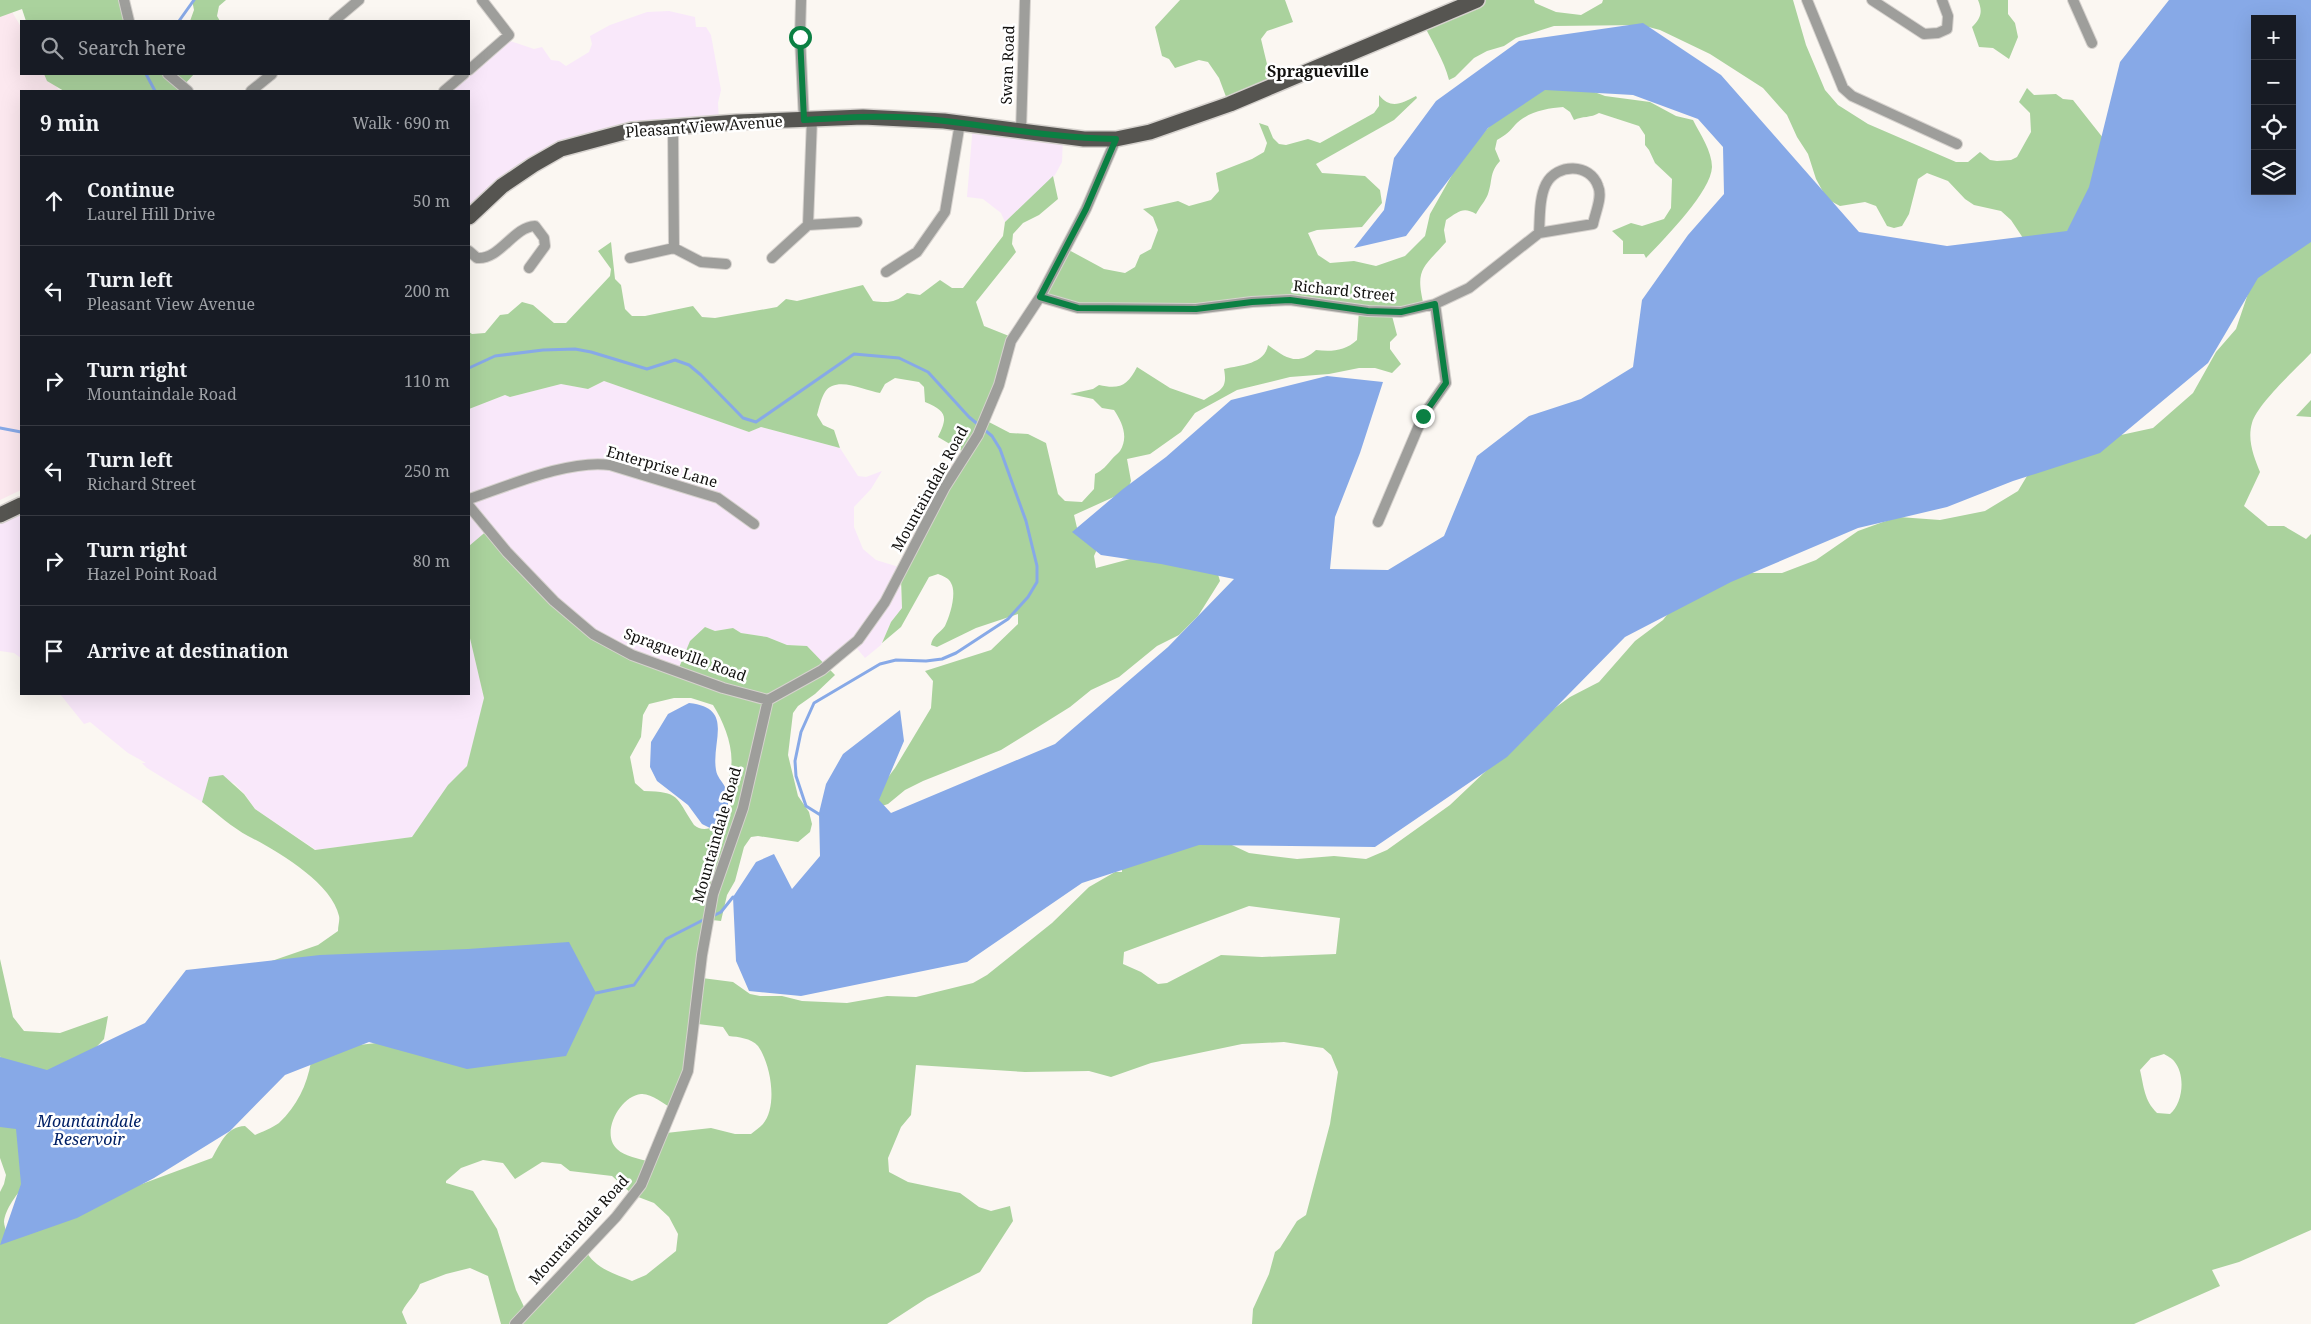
<!DOCTYPE html>
<meta charset="utf-8">
<style>
body{margin:0;font-family:"Noto Serif",serif;background:#20242c;color:#f1f3f6}
.controls{position:absolute;right:15px;top:15px;display:grid;overflow:hidden;border-radius:0px;box-shadow:0 5px 20px #0002}
.controls button{width:45px;height:45px;display:grid;place-items:center;padding:0;border:0;border-bottom:1px solid #363941;background:#171b24;color:#f1f3f6;font:25px sans-serif}
.stop{position:absolute;width:15px;height:15px;margin:-11px;border:4px solid #0b8043;border-radius:50%;background:#fff}
.stop.end{background:#0b8043;border-color:#fff;box-shadow:0 1px 5px #0008}
.list{margin:0;padding:0;list-style:none}
h2{display:flex;justify-content:space-between;align-items:center;height:65px;margin:0;padding:0 20px;font-size:21px}
h2 small{font-size:16px;font-weight:400;color:#9ea1a6}
.list li{display:grid;grid-template-columns:32px 1fr auto;gap:15px;align-items:center;box-sizing:border-box;height:90px;padding:0 20px;border-top:1px solid #363941}
.list b{display:block;font-size:19px;white-space:nowrap}
.list p{margin:0;font-size:16px;white-space:nowrap;color:#9ea1a6}
.list em{font-size:16px;font-style:normal;color:#9ea1a6}
.icon{flex:none;width:28px;height:28px;fill:none;stroke:currentColor;stroke-width:2;stroke-linecap:round;stroke-linejoin:round}
.map{position:relative;flex:none;width:2311px;height:1324px;overflow:hidden}
.search{position:absolute;background:#171b24;box-shadow:0 5px 20px #0002;left:20px;top:20px;width:450px;height:55px;display:flex;align-items:center;gap:12px;box-sizing:border-box;padding:0 18px;border-radius:0px;color:#9ea1a6;font-size:19px}
.panel{position:absolute;background:#171b24;box-shadow:0 5px 20px #0002;left:20px;top:90px;width:450px;height:605px;border-radius:0px}
.map>svg:first-child{display:block}
.commercial{fill:#f9e8fa}
.education{fill:#fce8ef}
.green{fill:#aad29d;fill-rule:evenodd}
.water{fill:#87a9e7;fill-rule:evenodd}
.lines{fill:none;stroke-linecap:round;stroke-linejoin:round}
.stream{stroke:#87a9e7;stroke-width:3}
.street-casing{stroke:#d6d2ce;stroke-width:12}
.primary-casing{stroke:#d6d2ce;stroke-width:18}
.street{stroke:#9e9e9b;stroke-width:10}
.primary{stroke:#565551;stroke-width:15}
.route{stroke:#0b8043;stroke-width:6}
.labels{text-anchor:middle;stroke-width:5;stroke-linejoin:round;paint-order:stroke}
.street-label{font-size:15px;fill:#12110f;stroke:#fff}
.neighbourhood-label{font-size:16px;font-weight:bold;fill:#12110f;stroke:#fff}
.water-label{font-size:16px;font-style:italic;fill:#012066;stroke:#fff}
</style>
<div class="map">
<svg width="2311" height="1324" viewBox="0 0 2311 1324">
<rect width="100%" height="100%" fill="#fbf7f2"/>
<path class="commercial" d="M 669,11 L 695,17 L 696,27 L 706,27 L 711,35 L 721,90 L 718,103 L 719,121 L 562,149 L 469,216 L 469,91 L 445,91 L 507,40 L 534,49 L 542,47 L 551,60 L 559,61 L 566,66 L 589,52 L 592,44 L 590,36 L 610,25 L 647,12 Z
M 973,124 L 1063,136 L 1062,162 L 1055,175 L 1005,222 L 1001,213 L 983,199 L 967,197 Z
M 604,381 L 749,432 L 761,427 L 840,448 L 858,476 L 866,477 L 882,471 L 871,489 L 854,507 L 854,527 L 863,549 L 876,560 L 899,567 L 902,608 L 891,622 L 881,645 L 865,658 L 854,645 L 827,667 L 807,646 L 787,645 L 767,637 L 741,633 L 733,628 L 715,631 L 705,627 L 678,670 L 594,634 L 469,546 L 469,552 L 469,409 L 505,395 L 510,397 L 561,384 L 588,389 Z
M 21,502 L 21,658 L 14,653 L 0,651 L 0,511 Z
M 469,634 L 484,698 L 478,729 L 467,766 L 449,785 L 412,837 L 316,850 L 255,809 L 244,793 L 234,783 L 209,777 L 202,802 L 147,768 L 142,763 L 146,763 L 128,753 L 90,722 L 84,724 L 60,694 L 469,694 Z"/>
<path class="education" d="M 0,0 L 5,0 L 21,27 L 21,74 L 49,74 L 59,91 L 21,91 L 21,490 L 0,500 Z"/>
<path class="green" d="M 0,0 L 126,0 L 131,21 L 26,21 L 22,9 L 0,17 Z
M 192,0 L 226,0 L 219,6 L 217,16 L 220,21 L 190,21 L 194,10 Z
M 1180,0 L 1285,0 L 1293,22 L 1267,31 L 1261,39 L 1272,85 L 1228,102 L 1219,78 L 1208,62 L 1199,60 L 1175,68 L 1169,59 L 1162,56 L 1155,27 Z
M 1472,0 L 1534,0 L 1535,3 L 1556,12 L 1581,15 L 1602,3 L 1603,0 L 1793,0 L 1806,45 L 1825,90 L 1838,105 L 1868,124 L 1956,162 L 1968,162 L 1980,152 L 1990,160 L 1997,161 L 2011,160 L 2017,157 L 2031,132 L 2030,113 L 2019,102 L 2027,88 L 2034,95 L 2056,94 L 2063,99 L 2073,100 L 2107,143 L 2082,217 L 2056,242 L 2023,238 L 2011,220 L 2001,211 L 1974,205 L 1965,199 L 1948,181 L 1927,173 L 1918,179 L 1909,214 L 1902,226 L 1894,228 L 1887,226 L 1876,206 L 1865,202 L 1840,206 L 1827,199 L 1816,179 L 1808,154 L 1797,137 L 1787,115 L 1763,88 L 1710,54 L 1660,30 L 1641,25 L 1554,26 L 1516,38 L 1504,46 L 1487,51 L 1474,58 L 1455,77 L 1449,80 C 1444,60 1432,42 1423,23 Z
M 1978,0 L 2008,0 L 2008,14 L 2015,23 L 2018,37 L 2009,59 L 1993,48 L 1979,47 L 1972,27 C 1981,18 1983,12 1978,0 Z
M 44,74 L 194,74 L 184,85 L 190,91 L 64,91 L 47,81 Z
M 1546,86 L 1589,90 L 1605,96 L 1650,102 L 1676,116 L 1693,120 C 1700,134 1712,151 1712,167 C 1711,192 1664,239 1646,258 L 1644,254 L 1623,254 L 1623,241 L 1612,231 L 1631,223 L 1642,226 L 1664,219 L 1671,208 L 1672,179 L 1655,163 L 1649,150 L 1645,145 L 1645,135 L 1639,126 L 1599,113 C 1591,118 1582,116 1574,120 L 1570,112 L 1563,107 C 1547,108 1527,112 1515,125 C 1508,133 1507,134 1497,140 L 1495,149 L 1500,161 C 1489,173 1493,180 1488,194 C 1486,200 1479,208 1476,214 C 1463,206 1458,212 1446,220 L 1444,230 L 1446,242 C 1422,269 1415,269 1424,306 L 1391,312 L 1397,335 L 1390,342 L 1390,349 L 1401,364 L 1392,373 L 1375,368 L 1359,368 L 1329,374 L 1290,377 L 1237,390 L 1195,413 L 1181,432 L 1150,454 L 1127,459 L 1131,481 L 1127,491 L 1074,515 L 1078,532 L 1098,547 L 1094,556 L 1096,568 L 1183,545 L 1211,551 L 1220,581 L 1198,616 L 1179,635 L 1157,646 L 1119,677 L 1091,690 L 1070,707 L 1001,750 L 923,781 L 905,790 L 888,804 L 876,808 L 877,792 L 895,768 L 931,708 L 933,681 L 925,671 L 991,650 L 1018,624 L 1018,614 L 976,628 L 937,647 L 931,645 C 932,636 940,633 945,626 C 950,616 957,593 951,583 C 949,578 943,576 938,574 L 929,577 L 901,627 L 882,643 L 891,622 L 902,608 L 901,579 L 965,453 L 938,437 C 948,417 947,411 925,402 L 924,387 L 919,382 L 895,378 L 885,384 L 880,393 C 866,391 836,375 825,392 C 821,398 819,408 817,415 L 823,425 L 834,430 L 840,448 L 761,427 L 749,432 L 604,381 L 588,389 L 561,384 L 510,397 L 505,395 L 469,409 L 469,332 L 472,334 L 485,333 L 500,315 L 508,314 L 522,302 L 533,305 L 554,323 L 566,323 L 610,276 L 611,269 L 598,251 L 611,242 L 615,279 L 621,285 L 625,309 L 632,316 L 645,316 L 693,306 L 702,317 L 715,318 L 777,307 L 786,299 L 797,301 L 863,285 L 873,301 C 888,303 895,303 907,293 L 920,295 L 940,280 L 952,288 L 963,288 L 1003,236 L 1005,222 L 1053,176 L 1058,199 L 1039,215 L 1023,223 L 1013,234 L 1012,244 L 1016,252 L 976,302 L 984,326 L 1014,338 L 987,421 L 1010,433 L 1028,434 L 1046,443 L 1058,494 L 1065,501 L 1082,502 L 1094,489 L 1095,474 C 1103,470 1106,466 1112,459 C 1114,456 1118,454 1120,451 C 1129,437 1122,422 1114,410 L 1102,408 L 1093,399 L 1070,394 L 1093,389 L 1099,385 C 1120,390 1128,385 1137,367 L 1170,388 L 1204,400 C 1220,390 1228,390 1224,369 C 1241,365 1265,364 1268,345 C 1285,357 1297,367 1316,350 C 1331,352 1345,351 1357,340 L 1359,310 L 1310,302 L 1199,309 L 1084,308 L 1043,297 L 1067,249 L 1104,269 L 1125,273 L 1135,267 L 1140,255 L 1151,249 L 1158,230 L 1153,217 L 1143,209 L 1178,201 L 1189,206 L 1211,200 L 1219,191 L 1216,173 L 1252,159 L 1264,152 L 1267,143 L 1259,123 L 1268,126 L 1273,138 L 1279,144 L 1286,145 L 1308,139 L 1320,143 L 1374,113 L 1379,106 L 1379,95 C 1391,110 1402,103 1416,96 L 1417,98 L 1394,120 L 1316,164 L 1322,173 L 1365,176 L 1380,190 L 1382,203 L 1362,227 L 1317,230 L 1308,233 L 1318,255 L 1330,263 L 1354,261 L 1376,266 L 1405,256 L 1425,236 L 1430,214 L 1461,159 L 1501,113 Z
M 2311,235 L 2311,353 C 2296,369 2258,403 2252,423 C 2247,440 2254,457 2260,472 L 2244,506 L 2268,526 L 2284,526 L 2306,539 L 2311,534 L 2311,1230 L 2239,1262 L 2212,1270 L 2220,1286 L 2134,1324 L 1252,1324 L 1253,1309 L 1269,1274 L 1275,1252 L 1280,1248 L 1297,1221 L 1306,1215 L 1330,1124 L 1338,1072 L 1331,1055 L 1323,1048 L 1284,1042 L 1242,1044 L 1151,1063 L 1111,1077 L 1089,1071 L 1025,1072 L 916,1065 L 911,1115 L 901,1127 L 888,1158 L 889,1172 L 908,1182 L 960,1193 L 979,1207 L 991,1211 L 1010,1206 L 1013,1221 L 980,1272 L 927,1298 L 887,1324 L 501,1324 L 488,1276 L 470,1268 L 446,1274 L 420,1284 C 416,1295 407,1301 402,1312 L 407,1324 L 0,1324 L 0,1192 L 4,1184 L 6,1175 L 0,1158 L 0,1110 L 28,1139 L 27,1183 C 18,1192 5,1209 4,1222 C 4,1225 6,1230 7,1234 L 212,1158 C 221,1143 226,1127 245,1126 L 255,1135 C 262,1132 272,1128 279,1123 C 297,1106 307,1085 311,1062 L 349,1046 L 386,1042 L 260,965 L 318,945 L 338,931 C 338,926 340,920 339,916 C 332,883 276,850 248,836 C 233,828 216,813 202,802 L 209,777 L 223,775 L 244,794 L 255,809 L 315,850 L 412,837 L 448,785 L 467,766 L 484,698 L 469,634 L 469,546 L 489,529 L 515,559 L 594,634 L 678,670 L 690,641 L 705,627 L 715,631 L 733,628 L 741,633 L 767,637 L 787,645 L 807,646 L 835,675 L 815,694 L 798,706 L 793,713 L 788,755 L 798,796 L 809,812 L 812,824 L 810,832 L 798,842 L 758,836 L 751,837 L 744,847 L 735,881 L 727,895 L 721,921 L 712,920 L 702,978 L 733,982 L 750,994 L 760,996 L 782,996 L 802,1001 L 847,1003 L 887,996 L 916,997 L 973,983 L 987,975 L 1052,923 L 1089,887 L 1115,872 L 1122,872 L 1122,867 L 1217,838 L 1249,853 L 1297,859 L 1334,856 L 1366,859 L 1387,850 L 1450,805 L 1544,716 L 1570,697 L 1599,682 L 1635,641 L 1663,620 L 1684,593 L 1726,573 L 1782,573 L 1816,560 L 1858,531 L 1883,522 L 1899,517 L 1940,520 L 1985,511 L 2018,491 L 2033,466 L 2075,445 L 2153,428 L 2193,393 L 2216,352 L 2236,329 L 2254,276 ZM 674,698 L 691,698 L 713,705 C 724,722 734,748 731,768 C 731,772 729,775 729,779 C 729,798 737,817 715,826 C 707,830 700,830 694,825 C 675,796 680,792 644,791 L 635,783 L 630,757 L 641,737 L 643,715 L 649,704 ZM 1249,906 L 1340,918 L 1336,954 L 1262,957 L 1221,955 L 1167,983 L 1158,984 L 1141,972 L 1123,964 L 1124,952 ZM 698,1024 L 723,1027 L 729,1036 C 738,1037 751,1038 758,1046 C 771,1064 778,1106 763,1124 C 760,1127 755,1131 751,1134 L 735,1134 L 711,1128 L 666,1133 L 649,1162 C 639,1158 625,1157 617,1149 C 600,1133 620,1096 641,1094 C 651,1093 664,1104 673,1109 ZM 2164,1054 C 2167,1056 2172,1058 2174,1061 C 2186,1075 2183,1103 2170,1114 L 2157,1113 C 2144,1100 2144,1087 2140,1070 L 2151,1058 ZM 483,1160 L 503,1163 L 515,1179 L 542,1162 L 561,1164 L 570,1171 L 612,1176 L 633,1195 L 654,1203 L 669,1217 L 678,1234 L 676,1251 L 646,1275 L 632,1281 C 615,1274 597,1269 587,1253 L 526,1311 L 516,1290 L 497,1229 L 473,1191 L 446,1183 L 446,1181 L 461,1168 Z
M 2311,400 L 2311,417 L 2296,416 Z
M 0,959 L 13,1017 L 24,1031 L 60,1033 L 108,1016 L 104,1039 L 85,1059 L 58,1072 L 5,1074 L 0,1056 Z"/>
<path class="water" d="M 2169,0 L 2311,0 L 2311,242 L 2258,278 L 2208,363 L 2100,453 L 2013,481 L 1947,507 L 1858,528 L 1731,582 L 1625,637 L 1507,757 L 1375,847 L 1199,845 L 1082,883 L 967,962 L 801,996 L 749,991 L 736,961 L 733,897 L 756,862 L 774,854 L 792,889 L 820,856 L 819,813 L 826,784 L 843,754 L 900,710 L 904,741 L 879,800 L 891,813 L 1055,744 L 1168,647 L 1234,579 L 1161,564 L 1101,555 L 1072,532 L 1123,489 L 1166,457 L 1231,400 L 1327,376 L 1383,382 L 1360,453 L 1335,517 L 1330,569 L 1388,570 L 1444,536 L 1477,456 L 1529,416 L 1581,399 L 1633,367 L 1642,300 L 1688,235 L 1724,194 L 1723,147 L 1698,119 L 1633,95 L 1545,90 L 1488,128 L 1406,236 L 1354,248 L 1384,210 L 1394,158 L 1436,101 L 1519,41 L 1643,23 L 1721,75 L 1859,232 L 1947,246 L 2067,231 L 2089,187 L 2120,62 ZM 2255,19 L 2292,19 L 2292,191 L 2255,191 Z
M 689,703 C 735,708 711,741 716,770 C 717,777 722,781 725,787 C 731,801 727,814 723,829 L 716,831 L 702,824 L 688,805 L 657,781 L 650,767 L 651,742 L 668,714 Z
M 569,942 L 596,993 L 566,1056 L 467,1069 L 369,1042 L 285,1075 L 230,1131 L 154,1178 L 77,1218 L 0,1245 L 21,1184 L 16,1129 L 0,1127 L 0,1057 L 47,1070 L 145,1023 L 186,970 L 320,955 L 468,949 Z"/>
<g class="lines">
<path class="stream" d="M 179,21 L 194,0
M 146,74 L 155,91
M 469,368 L 495,356 L 543,350 L 575,349 L 591,352 L 647,369 L 675,360 L 689,365 L 701,375 L 743,418 L 756,422 L 854,354 L 899,358 L 928,372 L 969,417 L 992,436 L 1000,449 L 1026,521 L 1037,566 L 1037,582 L 1028,597 L 1008,619 L 956,653 L 942,659 L 926,661 L 896,660 L 880,664 L 814,703 L 801,732 L 795,761 L 796,776 L 806,806 L 822,816
M 0,428 L 21,432
M 711,917 L 721,912 L 733,897
M 596,993 L 634,985 L 666,939 L 705,919"/>
<defs>
<path id="street" d="M 124,0 L 129,21
M 801,0 L 800,37 L 804,120
M 1807,0 L 1843,88 L 1852,96 L 1957,144
M 1872,0 L 1924,34 L 1938,33 L 1947,29 L 1948,16 L 1942,0
M 2073,0 L 2092,43
M 334,21 L 359,0
M 469,70 L 509,35 L 482,0
M 168,74 L 188,91
M 251,91 L 272,74
M 444,91 L 464,74
M 1021,131 L 1025,0
M 808,225 L 857,222
M 674,248 L 701,262 L 726,264
M 469,251 L 477,258 C 500,260 513,227 535,226 L 544,238 L 545,246 L 529,268
M 630,258 L 674,248 L 673,127
M 772,258 L 808,225 L 812,119
M 886,272 L 917,252 L 945,212 L 960,123
M 1040,297 L 1078,308 L 1196,309 L 1252,302 L 1290,300 L 1368,311 L 1401,312 L 1435,304 L 1469,288 L 1539,233 L 1593,224 C 1595,213 1603,197 1598,186 C 1590,163 1557,163 1546,184 C 1539,198 1540,218 1539,233
M 469,499 C 508,486 570,459 610,465 L 718,498 L 754,524
M 469,506 L 507,552 L 554,601 L 593,634 L 632,655 L 723,688 L 768,700
M 1378,522 L 1423,416 L 1446,383 L 1435,304
M 515,1324 L 616,1217 L 641,1185 L 688,1071 L 702,955 L 713,894 L 743,808 L 768,700 L 822,670 L 858,640 L 885,602 L 945,487 L 978,435 L 999,385 L 1011,341 L 1040,297 L 1086,209 L 1116,139"/>
<path id="primary" d="M 469,217 L 502,186 L 533,165 L 561,149 L 632,130 L 737,122 L 863,117 L 944,121 L 1084,139 L 1116,139 L 1150,132 L 1230,104 L 1477,0
M 0,515 L 21,505"/>
</defs>
<use href="#street" class="street-casing"/>
<use href="#primary" class="primary-casing"/>
<use href="#street" class="street"/>
<use href="#primary" class="primary"/>
</g>
<g class="lines">
<path class="route" d="M 800,37 L 804,120 C 850,117 899,114 945,121 C 1002,128 1058,138 1116,139 L 1086,209 L 1040,297 L 1078,308 L 1196,309 L 1252,302 L 1290,300 L 1368,311 L 1401,312 L 1435,304 L 1446,383 L 1423,416"/>
</g>
<g class="labels">
<g class="street-label">
<text transform="translate(1008 65) rotate(-88)" y="5">Swan Road</text>
<text transform="translate(704 127) rotate(-4)" y="5">Pleasant View Avenue</text>
<text transform="translate(1344 291) rotate(6)" y="5">Richard Street</text>
<text transform="translate(662 467) rotate(16)" y="5">Enterprise Lane</text>
<text transform="translate(930 489) rotate(-61)" y="5">Mountaindale Road</text>
<text transform="translate(685 655) rotate(20)" y="5">Spragueville Road</text>
<text transform="translate(717 835) rotate(-74)" y="5">Mountaindale Road</text>
<text transform="translate(579 1230) rotate(-48)" y="5">Mountaindale Road</text>
</g>
<g class="neighbourhood-label">
<text x="1318" y="77">Spragueville</text>
</g>
<g class="water-label">
<text x="89" y="1127">Mountaindale<tspan x="89" dy="18">Reservoir</tspan></text>
</g>
</g>
</svg>
<div class="controls">
<button>+</button>
<button>−</button>
<button><svg class="icon" aria-label="locate" viewBox="0 0 24 24"><circle cx="12" cy="12" r="6"/><path d="M12 2v4M12 18v4M2 12h4M18 12h4"/></svg></button>
<button><svg class="icon" aria-label="layers" viewBox="0 0 24 24"><path d="M12 4l9 5-9 5-9-5zM3 14l9 5 9-5"/></svg></button>
</div>
<div class="stop" style="left:800px;top:37px"></div>
<div class="stop end" style="left:1423px;top:416px"></div>
<div class="search"><svg class="icon" aria-label="search" viewBox="0 0 24 24"><circle cx="10" cy="10" r="6"/><path d="M15 15l6 6"/></svg>Search here</div>
<section class="panel">
<h2>9 min<small>Walk · 690 m</small></h2>
<ul class="list">
<li><svg class="icon" aria-label="ahead" viewBox="0 0 24 24"><path d="M12 20V5M6 11l6-6 6 6"/></svg><div><b>Continue</b><p>Laurel Hill Drive</p></div><em>50 m</em></li>
<li><svg class="icon" aria-label="left" viewBox="0 0 24 24"><path d="M17 20v-9H6M10 6l-5 5 5 5"/></svg><div><b>Turn left</b><p>Pleasant View Avenue</p></div><em>200 m</em></li>
<li><svg class="icon" aria-label="right" viewBox="0 0 24 24"><path d="M7 20v-9h11M14 6l5 5-5 5"/></svg><div><b>Turn right</b><p>Mountaindale Road</p></div><em>110 m</em></li>
<li><svg class="icon" aria-label="left" viewBox="0 0 24 24"><path d="M17 20v-9H6M10 6l-5 5 5 5"/></svg><div><b>Turn left</b><p>Richard Street</p></div><em>250 m</em></li>
<li><svg class="icon" aria-label="right" viewBox="0 0 24 24"><path d="M7 20v-9h11M14 6l5 5-5 5"/></svg><div><b>Turn right</b><p>Hazel Point Road</p></div><em>80 m</em></li>
<li><svg class="icon" aria-label="arrive" viewBox="0 0 24 24"><path d="M6 21V4h12l-3 4 3 4H6"/></svg><div><b>Arrive at destination</b></div></li>
</ul>
</section>
</div>
